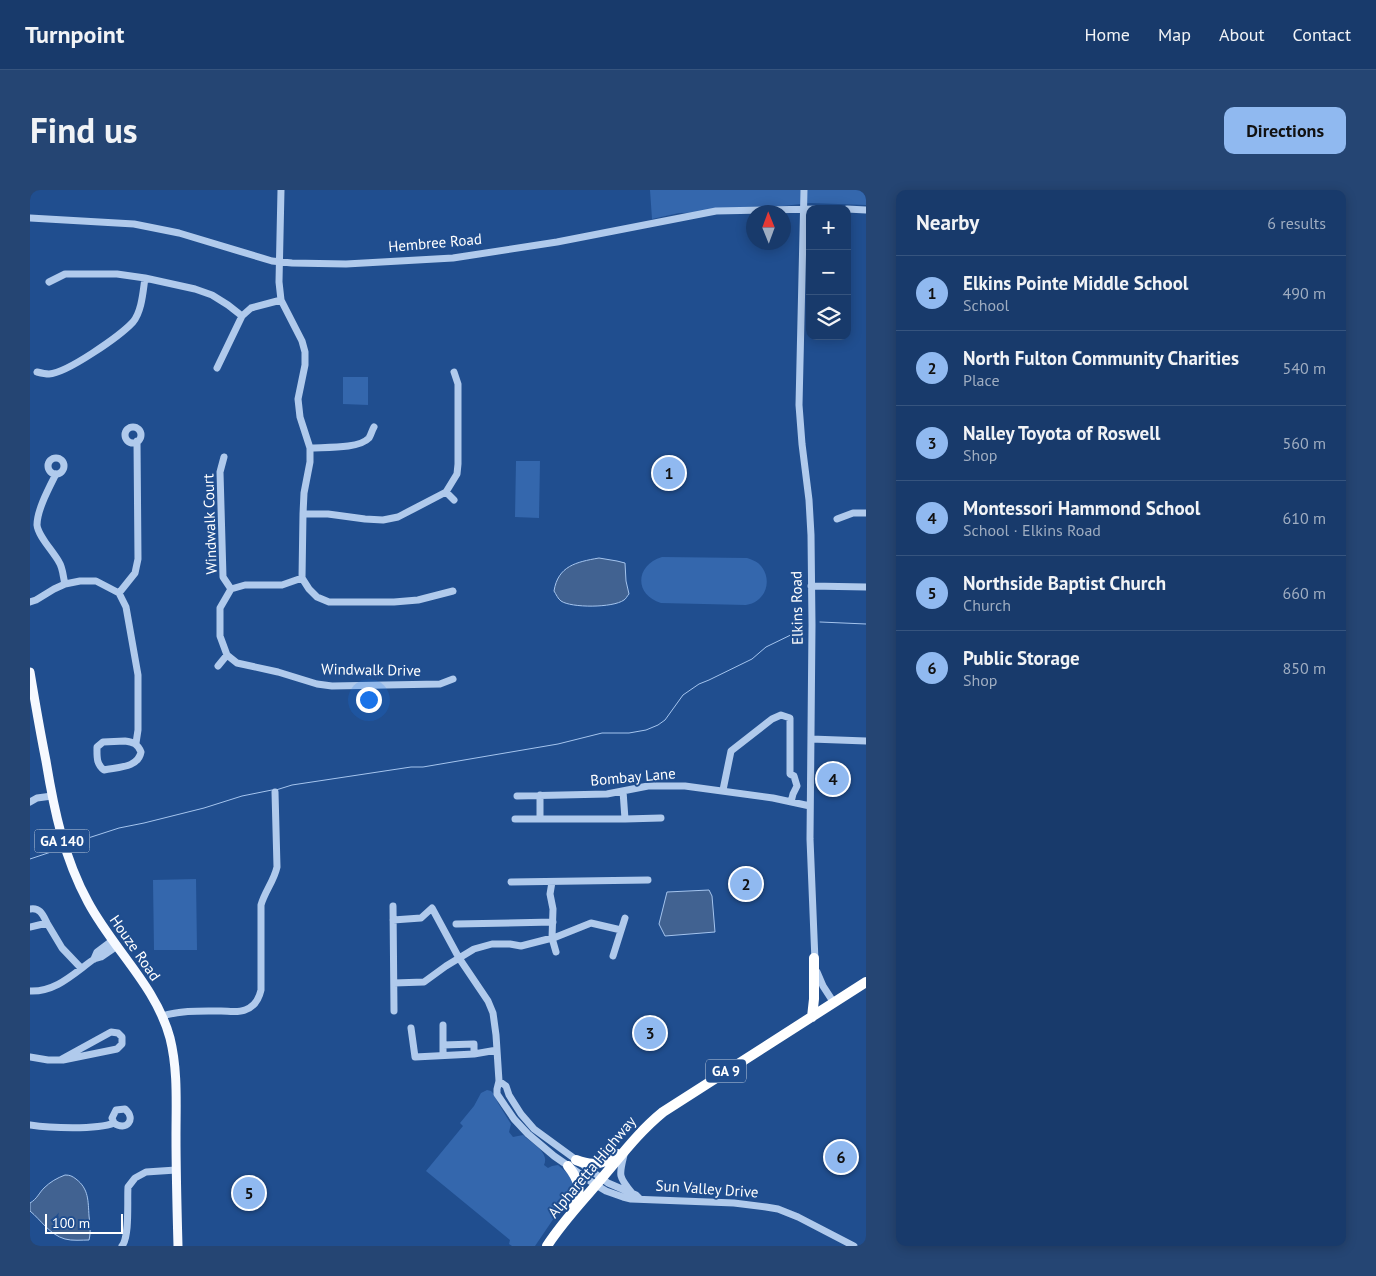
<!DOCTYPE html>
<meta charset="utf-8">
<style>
body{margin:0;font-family:"PT Sans",sans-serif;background:#254573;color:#f1f3f6}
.controls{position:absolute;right:15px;top:15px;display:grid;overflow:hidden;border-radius:10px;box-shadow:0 2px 12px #0003}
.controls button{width:45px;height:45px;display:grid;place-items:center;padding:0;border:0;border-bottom:1px solid #36547e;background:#183a6b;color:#f1f3f6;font:25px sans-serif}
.compass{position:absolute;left:716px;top:15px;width:45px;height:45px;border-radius:50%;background:#183a6b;box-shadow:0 2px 12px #0003;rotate:359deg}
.scale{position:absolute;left:15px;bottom:12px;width:78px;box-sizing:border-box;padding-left:5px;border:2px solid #fff;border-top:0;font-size:14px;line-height:18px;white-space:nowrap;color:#fff;-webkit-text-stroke:4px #204e8f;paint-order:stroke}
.you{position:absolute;left:338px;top:509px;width:18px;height:18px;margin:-12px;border:4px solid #fff;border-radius:50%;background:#1a73e8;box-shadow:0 0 0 8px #1a73e833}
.badge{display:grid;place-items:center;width:32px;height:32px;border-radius:50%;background:#90b9f0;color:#111;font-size:16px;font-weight:700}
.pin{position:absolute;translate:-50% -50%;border:2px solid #fff;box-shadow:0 1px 5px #0006}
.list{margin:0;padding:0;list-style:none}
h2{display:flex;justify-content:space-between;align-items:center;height:65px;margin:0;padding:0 20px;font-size:21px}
h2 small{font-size:16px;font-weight:400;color:#9fadc1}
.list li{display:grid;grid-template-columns:32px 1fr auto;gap:15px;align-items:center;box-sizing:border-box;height:75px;padding:0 20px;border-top:1px solid #36547e}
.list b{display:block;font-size:19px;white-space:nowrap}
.list p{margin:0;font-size:16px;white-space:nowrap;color:#9fadc1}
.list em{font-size:16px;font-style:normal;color:#9fadc1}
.icon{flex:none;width:28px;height:28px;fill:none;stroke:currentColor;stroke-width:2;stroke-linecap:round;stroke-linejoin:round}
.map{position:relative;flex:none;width:836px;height:1056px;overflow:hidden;border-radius:10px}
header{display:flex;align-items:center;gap:30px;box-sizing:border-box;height:70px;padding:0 25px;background:#183a6b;border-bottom:1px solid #36547e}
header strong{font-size:24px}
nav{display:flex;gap:28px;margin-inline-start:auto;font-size:18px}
.intro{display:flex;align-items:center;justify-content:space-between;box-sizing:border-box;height:120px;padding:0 30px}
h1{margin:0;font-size:35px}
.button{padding:12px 22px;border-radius:10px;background:#90b9f0;color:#111;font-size:18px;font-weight:700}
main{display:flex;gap:30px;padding:0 30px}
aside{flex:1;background:#183a6b;border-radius:10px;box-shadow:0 2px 12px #0003}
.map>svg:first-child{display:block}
.green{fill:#3467ad}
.water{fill:#416291;stroke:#a4c4ee}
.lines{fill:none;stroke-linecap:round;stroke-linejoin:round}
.stream{stroke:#a4c4ee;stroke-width:1}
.minor{stroke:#b0caec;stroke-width:7}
.major{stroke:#f6f9ff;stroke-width:9}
.highway{stroke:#fff;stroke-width:10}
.labels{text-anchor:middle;stroke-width:4;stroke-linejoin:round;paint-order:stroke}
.shield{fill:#204e8f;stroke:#bccadd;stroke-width:1}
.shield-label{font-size:14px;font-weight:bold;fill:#fff}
.street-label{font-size:15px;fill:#fff;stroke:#204e8f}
</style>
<header>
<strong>Turnpoint</strong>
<nav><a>Home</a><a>Map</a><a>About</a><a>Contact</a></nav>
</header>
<div class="intro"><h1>Find us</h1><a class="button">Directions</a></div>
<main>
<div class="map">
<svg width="836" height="1056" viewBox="0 0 836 1056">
<rect width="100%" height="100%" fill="#204e8f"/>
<path class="green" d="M 620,0 L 836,0 L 836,15 L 780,13 L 699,22 L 649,23 L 622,29 Z
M 313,187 L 338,187 L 338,215 L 313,214 Z
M 486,271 L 510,271 L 509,328 L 485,327 Z
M 632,367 L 717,368 C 721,369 725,371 728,373 C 744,387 737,412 716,415 L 631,413 C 604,405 605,375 632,367 Z
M 166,689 L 167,760 L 124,760 L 123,690 Z
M 457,900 L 461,901 L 464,904 L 468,913 L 481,934 L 479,942 L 483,947 L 493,945 C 501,953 520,962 514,975 L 518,978 L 522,976 L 528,975 L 543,988 L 546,1004 L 524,1028 L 505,1056 L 482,1056 L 479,1054 L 480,1050 L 396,981 L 433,936 L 430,933 L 444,916 L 451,903 Z"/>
<path class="water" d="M 569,368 L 587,371 L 595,373 L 596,391 L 599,404 C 597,406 596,409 594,410 C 583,418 541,418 531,411 C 528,409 526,404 524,401 C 528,376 546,372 569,368 Z
M 679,700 L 682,706 L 685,742 L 635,746 L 629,734 L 637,702 Z
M 35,985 C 40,985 42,986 46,989 C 59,999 58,1011 59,1026 C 60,1034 61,1042 59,1050 C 52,1050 42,1051 35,1049 C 20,1045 11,1030 0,1021 L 0,1013 C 7,1009 9,1003 14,998 C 20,992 27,988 35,985 Z"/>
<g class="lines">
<path class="stream" d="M 790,432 L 836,434
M 246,600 L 262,595 L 381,577 L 393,577 L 528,554 L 572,543 L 599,543 L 616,540 L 628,535 L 635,530 L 653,505 L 669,494 L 679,490 L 722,469 L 736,457 L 771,440
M 39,656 L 52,650 L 89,638 L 114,633 L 174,618 L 212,606 L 242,600
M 0,669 L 33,658"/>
<path class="minor" d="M 251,0 L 249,92 L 251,110 L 272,151 L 275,162 L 275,175 L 268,209 L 270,227 L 280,258 L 280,272 L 274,303 L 273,324 L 272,388 L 279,399 L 287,407 L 299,412 L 364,412 L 388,410 L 423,401
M 774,0 L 769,215 L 772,254 L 779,310 L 781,345 L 782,435 L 780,649 L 785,771
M 817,19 L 836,20
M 0,28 L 104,34 L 149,43 L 242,71 L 262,73 L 316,74 L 423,68 L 527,52 L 686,21 L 789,19
M 19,92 L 35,84 L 87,84 L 115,88 L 165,99 L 182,105 L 198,115 L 212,126
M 187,178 L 212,126 L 221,118 L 251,110
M 7,182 C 11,183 15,184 19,184 C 37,183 90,146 103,132 C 112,121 113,101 115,88
M95 245a8 8 0 1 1 16 0a8 8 0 1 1-16 0Z
M 280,258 C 295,257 329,259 339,248 C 341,245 342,240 344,237
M 194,267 L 190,282 L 193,387 L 201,399
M18 276a8 8 0 1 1 16 0a8 8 0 1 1-16 0Z
M 26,284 C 19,298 7,320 7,335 C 8,346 23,361 29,372 C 33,378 33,387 35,394
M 416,302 L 424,310
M 273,324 L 298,324 L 335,329 L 353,330 L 368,327 L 416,302 L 427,284 L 428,274 L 428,194 L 424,182
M 807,329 L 823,323 L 836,323
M 272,388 L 252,395 L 215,395 L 201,399 L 190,418 L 190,446 L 197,465 L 207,473 L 248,482 L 287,494 L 302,496 L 410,494 L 423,489
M 781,396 L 836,397
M 89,403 L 105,383 L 108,369 L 107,251
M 0,412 L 6,410 L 24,399 L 35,394 L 50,391 L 66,391 L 89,403 L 96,417 L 108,485 L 108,540 L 106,553
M 188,476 L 197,465
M 781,549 L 836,551
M 95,551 C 103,552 108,554 111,562 C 108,578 88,577 74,580 C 66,574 67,566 67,557 L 73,552 Z
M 693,600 L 701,561 L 742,529 L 751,525 L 760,528 L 760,584 L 764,586 L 767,596 L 763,604 L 761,612
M 593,601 L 595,629 L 631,628
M 487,606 L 577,604 L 618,596 L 655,596 L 743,608 L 780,616
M 0,612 L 7,608 L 22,606
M 485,629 L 595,629
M 510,629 L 510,605
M 481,692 L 618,690
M 522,692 L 520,704 L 523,719 L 522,748 L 526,762
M 363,716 L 364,821
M 0,719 C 10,717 13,725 17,733 L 0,737
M 363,730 L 391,728 L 402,718 L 429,768 L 458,811 L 463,823 L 466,845 L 469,891 L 467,899 L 467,904 L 484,929 L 498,944 L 524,966 L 566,995 L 576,1001 L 593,1007 L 601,1009 L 704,1013 L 736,1017 L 748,1019 L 768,1027 L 824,1056
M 17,733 L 32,758 L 51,778
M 426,734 L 523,732
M 583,766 L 595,728
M 64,769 L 67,762 L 83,750
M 787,782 L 793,796 L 804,813
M 364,793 L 394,792 L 416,776 L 444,759 L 462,754 L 480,754 L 491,756 L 526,747 L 561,733 L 591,740
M 0,801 C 26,802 43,784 64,769 L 71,767 L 87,756
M 132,826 C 152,820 171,821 191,821 C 198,821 208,823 215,820 C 224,817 229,809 231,800 L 231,715 C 235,701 244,691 247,677 L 245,602
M 413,835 L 413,865
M 381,838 L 385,867 L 444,864 L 467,860
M 81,842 L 88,843 L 92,847 L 92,854 L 87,859 L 33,870 L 30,870 Z
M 413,855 L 444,854 L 444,864
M 0,867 L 18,870 L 30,870
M 469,891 L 476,896 L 479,905 L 491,924 L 504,939 L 578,993 L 606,1005 L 609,1008
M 0,935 C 19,938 67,940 84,933 C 96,942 107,929 95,919 L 86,920 L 82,928 L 84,933
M 594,965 C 589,985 588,986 602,1003
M 92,1056 C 100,1046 97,1011 98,997 L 105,988 L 116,982 L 146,980"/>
<path class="major" d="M 0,482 C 5,512 10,541 16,571 C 24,620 34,668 58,712 C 83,759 126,796 140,848 C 148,880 146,913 146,946 C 146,983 147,1019 148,1056"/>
<path class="highway" d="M 782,827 L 784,809 L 784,768
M 546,970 C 564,977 572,974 588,964
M 538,976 C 549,990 552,999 544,1016
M 517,1056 C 531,1034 549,1015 565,996 C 588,970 606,944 633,922 L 836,792"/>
</g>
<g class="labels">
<g class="shield">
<rect x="4.5" y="639.5" width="55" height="23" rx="4"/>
<rect x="676" y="869.5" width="40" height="23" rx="4"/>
</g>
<g class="shield-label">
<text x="32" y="656">GA 140</text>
<text x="696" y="886">GA 9</text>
</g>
<g class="street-label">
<text transform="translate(405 53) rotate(-5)" y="5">Hembree Road</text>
<text transform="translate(180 334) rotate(-92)" y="5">Windwalk Court</text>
<text transform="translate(767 418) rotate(-91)" y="5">Elkins Road</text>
<text transform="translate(341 480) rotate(1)" y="5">Windwalk Drive</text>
<text transform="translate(603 587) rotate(-5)" y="5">Bombay Lane</text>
<text transform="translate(105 758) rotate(55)" y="5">Houze Road</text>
<text transform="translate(562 977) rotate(-50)" y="5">Alpharetta Highway</text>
<text transform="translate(677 999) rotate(4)" y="5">Sun Valley Drive</text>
</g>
</g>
</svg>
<div class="controls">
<button>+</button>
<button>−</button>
<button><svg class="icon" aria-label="layers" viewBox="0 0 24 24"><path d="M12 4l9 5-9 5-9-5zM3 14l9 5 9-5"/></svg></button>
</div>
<svg class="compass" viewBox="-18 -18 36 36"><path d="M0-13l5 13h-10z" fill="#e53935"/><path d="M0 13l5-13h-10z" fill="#9fadc1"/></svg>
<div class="scale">100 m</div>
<div class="you"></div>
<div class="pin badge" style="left:639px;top:283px">1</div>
<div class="pin badge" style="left:716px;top:694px">2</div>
<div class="pin badge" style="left:620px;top:843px">3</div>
<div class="pin badge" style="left:803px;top:589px">4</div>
<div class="pin badge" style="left:219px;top:1003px">5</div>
<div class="pin badge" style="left:811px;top:967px">6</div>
</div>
<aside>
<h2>Nearby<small>6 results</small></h2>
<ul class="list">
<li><span class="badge">1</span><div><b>Elkins Pointe Middle School</b><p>School</p></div><em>490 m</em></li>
<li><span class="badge">2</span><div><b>North Fulton Community Charities</b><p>Place</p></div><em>540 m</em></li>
<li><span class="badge">3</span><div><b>Nalley Toyota of Roswell</b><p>Shop</p></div><em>560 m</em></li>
<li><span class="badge">4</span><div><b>Montessori Hammond School</b><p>School · Elkins Road</p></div><em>610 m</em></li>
<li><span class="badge">5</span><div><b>Northside Baptist Church</b><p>Church</p></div><em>660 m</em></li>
<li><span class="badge">6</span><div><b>Public Storage</b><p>Shop</p></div><em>850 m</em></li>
</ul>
</aside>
</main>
